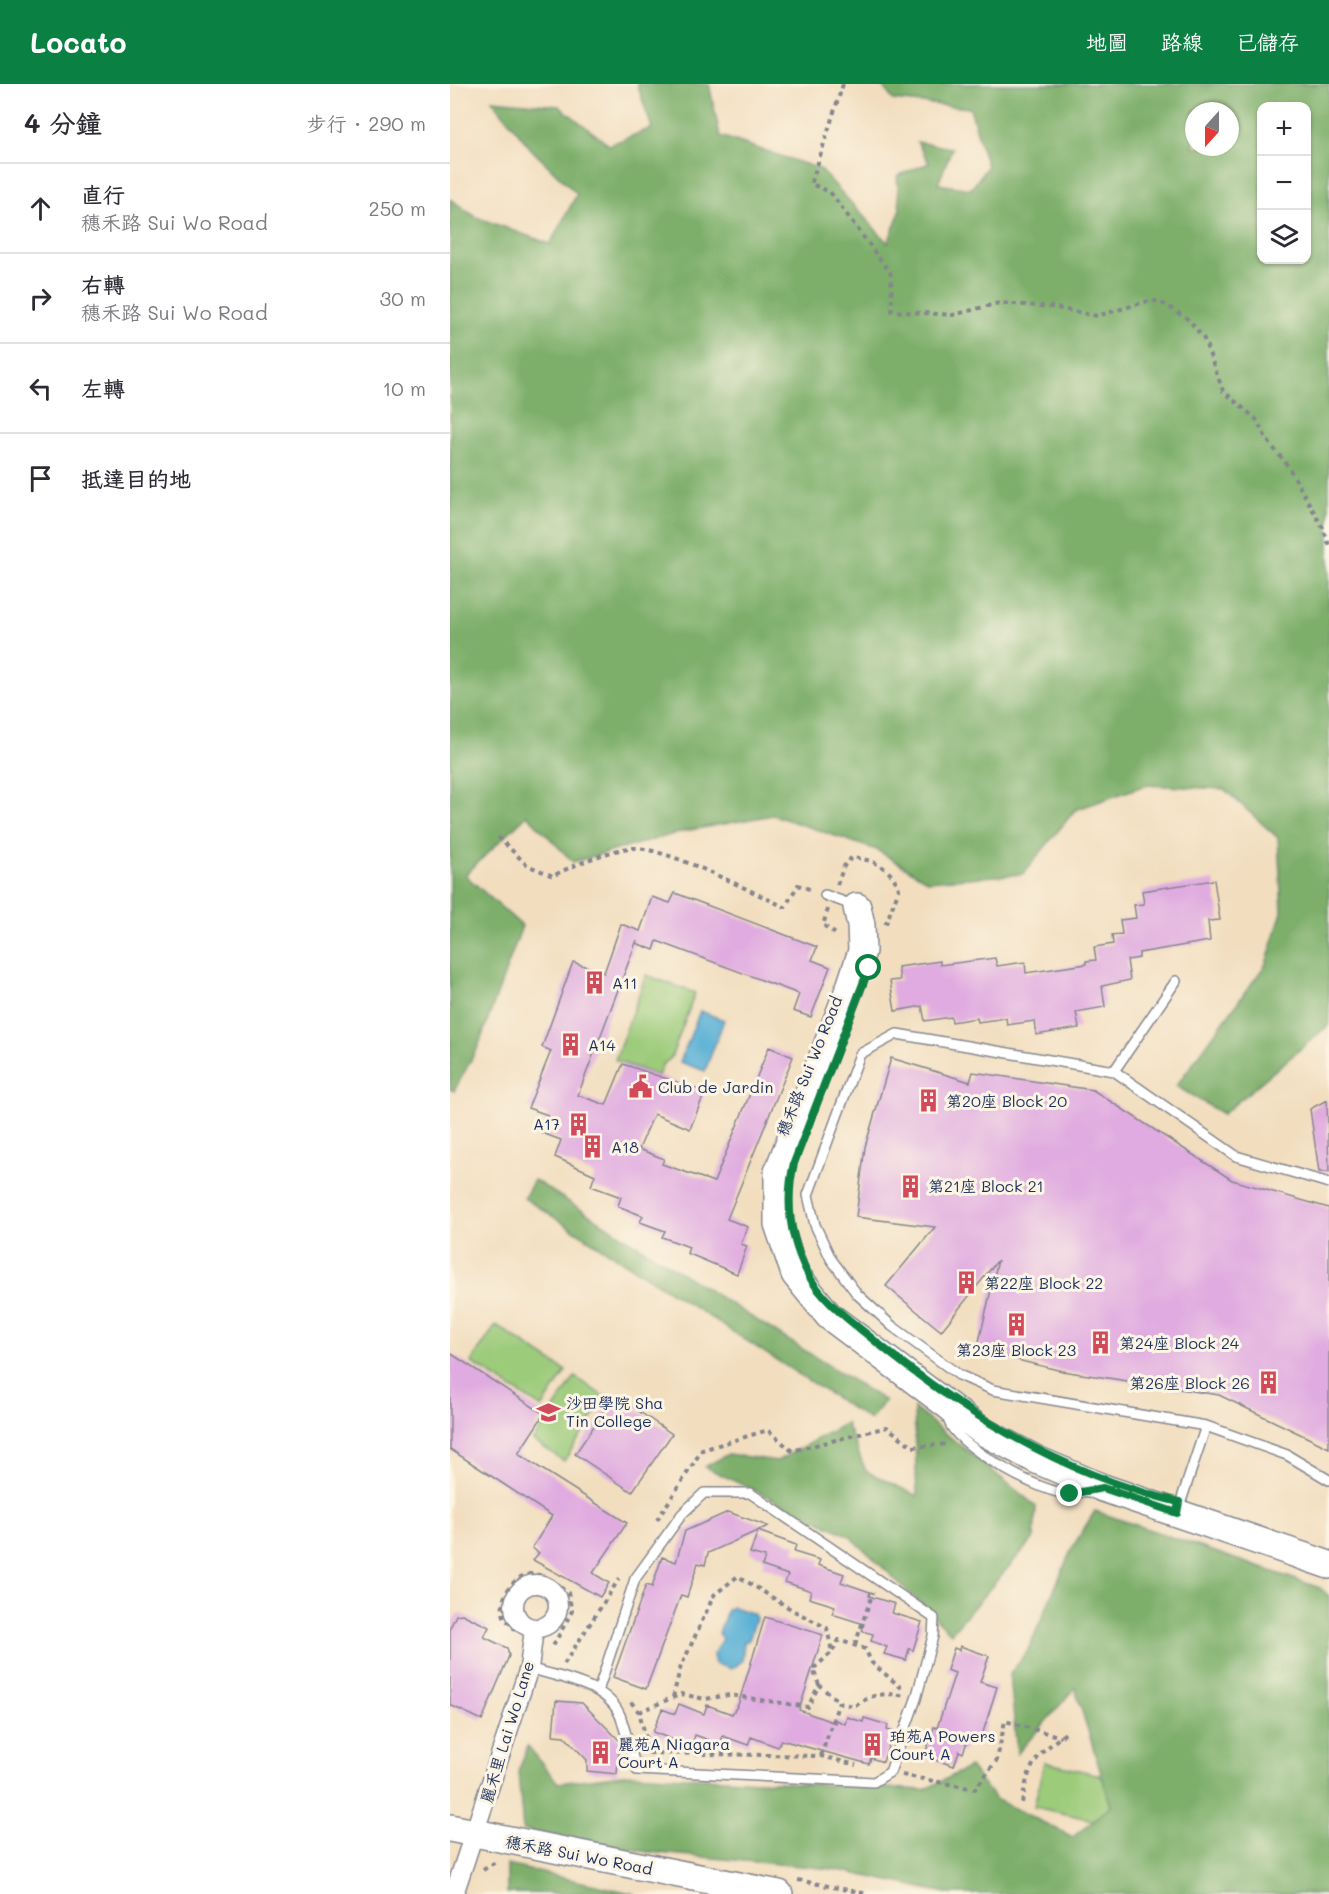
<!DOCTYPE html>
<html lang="zh-TW">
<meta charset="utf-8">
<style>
body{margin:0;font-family:Mali,"LXGW WenKai TC",sans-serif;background:#f2f2f3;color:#2b2b33}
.controls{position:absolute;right:18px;top:18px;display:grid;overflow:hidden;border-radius:12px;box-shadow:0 2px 4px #0004}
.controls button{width:54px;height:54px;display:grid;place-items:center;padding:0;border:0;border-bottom:2px solid #e1e1e2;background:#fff;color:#2b2b33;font:30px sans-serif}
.compass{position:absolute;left:735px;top:18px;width:54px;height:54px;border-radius:50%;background:#fff;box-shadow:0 2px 4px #0004;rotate:201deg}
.stop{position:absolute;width:18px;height:18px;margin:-14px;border:4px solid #0b8043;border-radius:50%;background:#fff}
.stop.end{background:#0b8043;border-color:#fff;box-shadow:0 2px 6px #0008}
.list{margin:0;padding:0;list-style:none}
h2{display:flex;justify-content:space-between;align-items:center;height:78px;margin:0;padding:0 24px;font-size:26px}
h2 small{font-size:20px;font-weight:400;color:#7c7c81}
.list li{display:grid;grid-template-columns:39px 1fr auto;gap:18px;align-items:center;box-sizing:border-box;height:90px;padding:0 24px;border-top:2px solid #e1e1e2}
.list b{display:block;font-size:22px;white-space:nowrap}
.list p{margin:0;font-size:20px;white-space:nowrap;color:#7c7c81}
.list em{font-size:20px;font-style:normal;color:#7c7c81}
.icon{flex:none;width:33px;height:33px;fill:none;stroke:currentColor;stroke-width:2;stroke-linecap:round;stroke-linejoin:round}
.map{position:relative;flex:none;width:879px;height:1810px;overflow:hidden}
header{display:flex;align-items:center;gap:36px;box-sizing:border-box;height:84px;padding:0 30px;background:#0b8043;color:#fff}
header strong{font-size:28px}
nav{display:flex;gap:33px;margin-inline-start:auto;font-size:21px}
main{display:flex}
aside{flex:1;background:#fff}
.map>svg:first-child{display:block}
.green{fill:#9ccb7a;stroke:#5c7d6c;stroke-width:1.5}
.forest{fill:#7daf6a;stroke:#4c6f64;stroke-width:1.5;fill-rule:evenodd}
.water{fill:#58b0d5;stroke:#3a709a;stroke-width:1.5}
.building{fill:#e0abe0}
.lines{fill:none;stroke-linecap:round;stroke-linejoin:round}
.lane-casing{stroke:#86868e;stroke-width:12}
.street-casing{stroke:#86868e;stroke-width:21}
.secondary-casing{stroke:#86868e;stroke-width:30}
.path{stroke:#86868e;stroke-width:4;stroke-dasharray:4.5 4.5;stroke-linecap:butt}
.lane{stroke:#fff;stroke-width:9}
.street{stroke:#fff;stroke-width:18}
.secondary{stroke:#fff;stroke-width:27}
.route{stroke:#0b8043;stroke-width:8}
.labels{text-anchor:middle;stroke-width:6;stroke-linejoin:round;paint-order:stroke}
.poi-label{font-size:16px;fill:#1b2f5e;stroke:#fcf5e5;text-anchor:start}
.street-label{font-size:16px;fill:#1b2f5e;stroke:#fcf5e5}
</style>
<header>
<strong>Locato</strong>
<nav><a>地圖</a><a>路線</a><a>已儲存</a></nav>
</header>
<main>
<aside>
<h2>4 分鐘<small>步行 · 290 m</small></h2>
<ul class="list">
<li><svg class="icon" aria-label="ahead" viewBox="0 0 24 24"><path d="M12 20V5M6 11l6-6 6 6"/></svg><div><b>直行</b><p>穗禾路 Sui Wo Road</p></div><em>250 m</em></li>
<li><svg class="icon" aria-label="right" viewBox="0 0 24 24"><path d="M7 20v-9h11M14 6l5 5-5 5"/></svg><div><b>右轉</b><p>穗禾路 Sui Wo Road</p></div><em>30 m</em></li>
<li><svg class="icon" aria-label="left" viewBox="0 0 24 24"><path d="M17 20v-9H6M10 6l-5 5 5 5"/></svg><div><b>左轉</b></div><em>10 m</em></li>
<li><svg class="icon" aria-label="arrive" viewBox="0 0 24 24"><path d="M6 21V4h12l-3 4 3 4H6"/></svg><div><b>抵達目的地</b></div></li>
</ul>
</aside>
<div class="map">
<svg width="879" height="1810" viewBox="0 0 879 1810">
<rect width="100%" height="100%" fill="#fcf5e5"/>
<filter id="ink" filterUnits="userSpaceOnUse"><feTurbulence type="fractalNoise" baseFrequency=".0167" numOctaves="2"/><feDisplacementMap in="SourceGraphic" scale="12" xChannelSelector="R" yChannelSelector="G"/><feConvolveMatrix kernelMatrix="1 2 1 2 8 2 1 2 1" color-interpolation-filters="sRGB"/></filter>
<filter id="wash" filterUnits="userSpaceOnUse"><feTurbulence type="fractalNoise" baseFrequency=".008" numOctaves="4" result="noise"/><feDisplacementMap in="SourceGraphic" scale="24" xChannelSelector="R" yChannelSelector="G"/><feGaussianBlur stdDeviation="1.35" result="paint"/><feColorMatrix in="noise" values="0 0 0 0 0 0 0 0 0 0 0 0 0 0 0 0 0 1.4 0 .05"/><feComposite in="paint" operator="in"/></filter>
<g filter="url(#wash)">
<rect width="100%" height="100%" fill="#f2debf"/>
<path class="green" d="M 196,891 L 245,909 L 221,974 L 212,981 L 208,992 L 165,976 Z
M 46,1241 L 116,1287 L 92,1324 L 21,1278 Z
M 125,1293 L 156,1314 L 114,1377 L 83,1356 Z
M 594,1678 L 681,1698 L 671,1742 L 584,1723 Z"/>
<path class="forest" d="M 187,0 L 259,0 L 270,52 L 370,85 L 438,159 L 450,127 L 447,92 L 479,79 L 467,58 L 502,64 L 488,100 L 521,105 L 537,83 L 520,24 L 443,16 L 431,0 L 879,0 L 879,941 L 773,1030 L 726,1002 L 816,880 L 832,828 L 828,754 L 774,705 L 696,701 L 625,726 L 573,790 L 478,797 L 427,766 L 323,731 L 235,747 L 123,778 L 77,731 L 15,791 L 72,842 L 28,963 L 4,1007 L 0,1005 L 0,115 L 26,133 L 100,160 L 127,110 L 81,65 L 42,16 L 109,22 L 159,61 L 202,44 ZM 812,22 L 856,22 L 856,176 L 812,176 ZM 744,27 L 780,27 L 780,63 L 744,63 Z
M 84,1096 L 435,1317 L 420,1336 L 74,1114 Z
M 464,1324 L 586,1422 L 584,1454 L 501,1549 L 400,1452 L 255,1383 L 278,1370 L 327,1377 L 396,1339 L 416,1387 L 467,1412 Z
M 645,1427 L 870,1504 L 879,1512 L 879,1810 L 501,1810 L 383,1785 L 198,1768 L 73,1746 L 68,1688 L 78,1662 L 108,1699 L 181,1690 L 474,1706 L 520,1683 L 545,1715 L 623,1753 L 661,1722 L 625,1604 L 567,1670 L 560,1590 L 578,1566 L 622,1464 Z
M 57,1781 L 185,1810 L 57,1809 Z"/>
<path class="water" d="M 250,927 L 274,936 L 255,987 L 230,978 Z
M 283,1523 L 304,1530 L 306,1534 L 299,1556 L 294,1558 L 292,1577 L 282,1585 L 265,1580 L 263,1571 L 272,1555 L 269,1550 L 277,1526 Z"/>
<g id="blocks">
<path class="building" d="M 764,796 L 770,836 L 758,837 L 760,857 L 689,869 L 689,874 L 677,876 L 680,896 L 652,902 L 655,923 L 626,928 L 629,944 L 586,951 L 584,937 L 557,941 L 556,934 L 528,938 L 527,934 L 502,938 L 501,933 L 475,937 L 472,922 L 445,927 L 440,897 L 450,896 L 448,883 L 490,877 L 490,881 L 545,874 L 547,882 L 575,878 L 576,889 L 636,880 L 636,877 L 646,876 L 644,863 L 663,860 L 662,851 L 672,850 L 670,836 L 686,834 L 684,821 L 694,820 L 692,807 Z
M 225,809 L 367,863 L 362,876 L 380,883 L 361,933 L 343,927 L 349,910 L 207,857 L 204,866 L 186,859 L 187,856 L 128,1011 L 156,1021 L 173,980 L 255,1008 L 240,1045 L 204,1030 L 189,1065 L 214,1075 L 212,1080 L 264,1098 L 319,963 L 343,973 L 277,1135 L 298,1143 L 291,1160 L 297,1162 L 287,1190 L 237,1169 L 239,1163 L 212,1153 L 215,1147 L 190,1138 L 193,1132 L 168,1122 L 171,1113 L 141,1102 L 145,1091 L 105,1073 L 111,1056 L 92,1049 L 98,1031 L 78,1024 L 101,967 L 92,963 L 123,878 L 154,889 L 171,840 L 190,847 L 202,813 L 220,819 Z
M 441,974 L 520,998 L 523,988 L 643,1006 L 782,1096 L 879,1124 L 879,1364 L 769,1311 L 612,1287 L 527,1266 L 548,1176 L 491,1247 L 436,1202 L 485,1143 L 406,1133 L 415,1063 Z
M 877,1016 L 879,1088 L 869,1088 L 860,1025 Z
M 0,1269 L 94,1330 L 68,1370 L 177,1439 L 143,1489 L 159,1499 L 150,1513 L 83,1476 L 89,1469 L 82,1464 L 102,1432 L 0,1365 Z
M 165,1311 L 222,1350 L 182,1408 L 125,1370 Z
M 278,1428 L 318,1442 L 258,1469 L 255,1481 L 248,1479 L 237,1513 L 231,1511 L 196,1605 L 163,1593 L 196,1501 L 202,1503 L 212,1473 L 226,1478 L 235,1447 Z
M 308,1447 L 346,1461 L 344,1468 L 370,1476 L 368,1481 L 394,1490 L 391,1498 L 420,1508 L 419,1512 L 445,1520 L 442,1529 L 472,1538 L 463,1566 L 459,1565 L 456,1576 L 434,1570 L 437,1563 L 421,1557 L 423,1550 L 412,1547 L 414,1540 L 382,1530 L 385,1522 L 359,1514 L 361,1507 L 335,1498 L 338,1491 L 312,1482 L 315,1473 L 300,1469 Z
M 12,1530 L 39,1543 L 34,1553 L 57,1564 L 59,1572 L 32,1636 L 0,1621 L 0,1544 L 6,1531 Z
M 315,1533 L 373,1551 L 349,1626 L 385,1639 L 386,1636 L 395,1640 L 397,1633 L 413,1638 L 414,1634 L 438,1641 L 437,1646 L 443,1648 L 433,1678 L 421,1674 L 419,1680 L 331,1656 L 328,1663 L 301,1653 L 298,1661 L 273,1652 L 270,1660 L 245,1651 L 241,1663 L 203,1648 L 212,1625 L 225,1630 L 229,1620 L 254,1630 L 257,1621 L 282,1630 L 288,1621 Z
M 510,1562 L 539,1572 L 530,1598 L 547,1603 L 530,1658 L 518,1655 L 513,1669 L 509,1667 L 504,1682 L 476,1673 L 475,1670 L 484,1643 L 487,1644 L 505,1589 L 497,1586 L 504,1564 L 509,1566 Z
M 106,1617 L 132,1619 L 170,1657 L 167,1690 L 137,1687 L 137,1676 L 114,1652 L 103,1651 Z"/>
</g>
</g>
<g filter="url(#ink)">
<use href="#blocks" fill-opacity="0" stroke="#86868e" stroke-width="1.5"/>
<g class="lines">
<defs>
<path id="lane" d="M 375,811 L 405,822
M 664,987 L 726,897
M 879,1099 L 786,1072 L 664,987 L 447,950 L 410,970 L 358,1111 L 365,1141 L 381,1175 L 407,1210 L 442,1242 L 509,1291 L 543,1306 L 756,1342 L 837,1371 L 879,1396
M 496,1329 C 497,1333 499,1338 501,1342 C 515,1366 592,1410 620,1410 C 626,1409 633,1408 639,1407
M 728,1426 L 756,1342
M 79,1584 C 110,1594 162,1600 172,1637 C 177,1653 181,1669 187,1686 L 424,1698 L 440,1688 L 466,1615 L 483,1552 L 484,1534 L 300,1409 L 254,1409 L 232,1430 L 185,1495 L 148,1607"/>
<path id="street" d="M64 1522a22 22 0 1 1 44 0a22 22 0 1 1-44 0Z
M 4,1810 L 79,1584 L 84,1545"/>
<path id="secondary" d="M 407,823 L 411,841 L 412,867 L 400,903 L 328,1088 L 328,1140 L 345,1190 L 379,1232 L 532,1347 L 587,1376 L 653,1404 L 879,1481
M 0,1744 L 329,1810"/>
</defs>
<use href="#lane" class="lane-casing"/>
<use href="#street" class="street-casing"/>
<use href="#secondary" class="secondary-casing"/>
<path class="path" d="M 393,0 L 361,100 L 380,108 L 441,190 L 442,227 L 503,231 L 549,219 L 602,223 L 647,232 L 702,216 L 716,221 L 739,236 L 754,255 L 773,307 L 806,335 L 817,356 L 838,382 L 873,444 L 879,461
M 48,753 L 77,781 L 103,792 C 118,783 163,765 181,764 C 214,762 301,808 335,823 L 348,801 L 362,806
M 387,801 L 394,782 L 402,773 C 424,776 442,784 449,805 L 435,842
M 378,825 L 373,841 L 387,851
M 207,1436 L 252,1366 L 318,1346 L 342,1367 L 437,1343 L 463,1363 L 498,1360
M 66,1547 C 63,1542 56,1537 54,1532 C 48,1515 63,1491 81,1490 C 94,1489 108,1502 118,1509 L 122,1527 L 102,1564
M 405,1561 L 423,1508
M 114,1580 L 169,1495
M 369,1601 L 363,1585 L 382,1568
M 223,1613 L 230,1585 L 264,1511 L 288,1492 L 344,1527 L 377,1544 L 382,1568 L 389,1556 L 415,1565 L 422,1579 L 454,1606
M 181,1618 L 189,1628 L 200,1669 L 371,1672 L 406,1681
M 189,1628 L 231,1610 L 255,1615 L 279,1611 L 358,1623 L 369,1601 L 391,1620 L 405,1622 C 421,1610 435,1608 455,1612
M 371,1672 L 389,1618
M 452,1691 L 525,1705 L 547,1676 L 555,1637 L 611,1653
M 572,1719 C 579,1677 586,1672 618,1647
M 33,1786 L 47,1777
M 348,1796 L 418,1810"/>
<use href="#lane" class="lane"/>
<use href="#street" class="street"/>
<use href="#secondary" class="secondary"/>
</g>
</g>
<g class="lines" filter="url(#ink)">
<path class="route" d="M 419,884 L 344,1079 C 335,1117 340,1155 358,1190 C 372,1217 402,1238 425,1257 C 514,1330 616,1392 729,1418 L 727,1429 L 653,1404 L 620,1410"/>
</g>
<defs>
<symbol id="building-bare" viewBox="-9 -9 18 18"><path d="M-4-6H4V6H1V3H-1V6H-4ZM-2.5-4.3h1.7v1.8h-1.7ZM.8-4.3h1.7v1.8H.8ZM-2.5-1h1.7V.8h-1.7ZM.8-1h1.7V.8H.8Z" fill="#d1495b" stroke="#fcf5e5" stroke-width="2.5" paint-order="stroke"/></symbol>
<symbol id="civic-bare" viewBox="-9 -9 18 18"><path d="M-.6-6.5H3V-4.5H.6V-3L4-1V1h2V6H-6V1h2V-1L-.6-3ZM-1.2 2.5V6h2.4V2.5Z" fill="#d1495b" stroke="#fcf5e5" stroke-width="2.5" paint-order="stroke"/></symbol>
<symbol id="school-bare" viewBox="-9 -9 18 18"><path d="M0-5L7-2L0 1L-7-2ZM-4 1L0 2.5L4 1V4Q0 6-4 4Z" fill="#d1495b" stroke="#fcf5e5" stroke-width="2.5" paint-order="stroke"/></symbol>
</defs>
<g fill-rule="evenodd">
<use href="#building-bare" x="128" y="882" width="33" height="33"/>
<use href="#building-bare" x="104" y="944" width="33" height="33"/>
<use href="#civic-bare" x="174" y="986" width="33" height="33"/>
<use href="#building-bare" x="462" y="1000" width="33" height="33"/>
<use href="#building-bare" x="112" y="1024" width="33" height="33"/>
<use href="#building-bare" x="126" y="1046" width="33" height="33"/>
<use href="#building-bare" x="444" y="1086" width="33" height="33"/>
<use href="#building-bare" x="500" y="1182" width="33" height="33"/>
<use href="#building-bare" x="550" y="1224" width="33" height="33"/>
<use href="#building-bare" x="634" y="1242" width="33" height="33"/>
<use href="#building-bare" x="802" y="1282" width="33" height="33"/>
<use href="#school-bare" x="82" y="1312" width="33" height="33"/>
<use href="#building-bare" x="406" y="1644" width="33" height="33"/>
<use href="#building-bare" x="134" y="1652" width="33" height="33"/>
</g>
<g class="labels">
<g class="poi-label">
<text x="162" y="905">A11</text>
<text x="138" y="967">A14</text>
<text x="208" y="1009">Club de Jardin</text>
<text x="496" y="1023">第20座 Block 20</text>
<text x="110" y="1046" text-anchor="end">A17</text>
<text x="161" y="1069">A18</text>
<text x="478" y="1108">第21座 Block 21</text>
<text x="534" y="1205">第22座 Block 22</text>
<text x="669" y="1265">第24座 Block 24</text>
<text x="566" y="1272" text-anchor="middle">第23座 Block 23</text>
<text x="800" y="1305" text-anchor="end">第26座 Block 26</text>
<text x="116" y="1325">沙田學院 Sha<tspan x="116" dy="18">Tin College</tspan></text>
<text x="440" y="1658">珀苑A Powers<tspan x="440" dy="18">Court A</tspan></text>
<text x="168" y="1666">麗苑A Niagara<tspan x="168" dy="18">Court A</tspan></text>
</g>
<g class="street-label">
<text transform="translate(359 982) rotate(-68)" y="6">穗禾路 Sui Wo Road</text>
<text transform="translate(57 1648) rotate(-73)" y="6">麗禾里 Lai Wo Lane</text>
<text transform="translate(129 1771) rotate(11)" y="6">穗禾路 Sui Wo Road</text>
</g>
</g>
</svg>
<div class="controls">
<button>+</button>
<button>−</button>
<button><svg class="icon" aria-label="layers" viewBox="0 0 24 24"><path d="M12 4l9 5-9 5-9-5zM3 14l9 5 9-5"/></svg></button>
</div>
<svg class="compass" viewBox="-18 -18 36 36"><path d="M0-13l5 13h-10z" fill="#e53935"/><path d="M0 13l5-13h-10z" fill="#7c7c81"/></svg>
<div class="stop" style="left:419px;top:884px"></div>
<div class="stop end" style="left:620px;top:1410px"></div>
</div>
</main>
